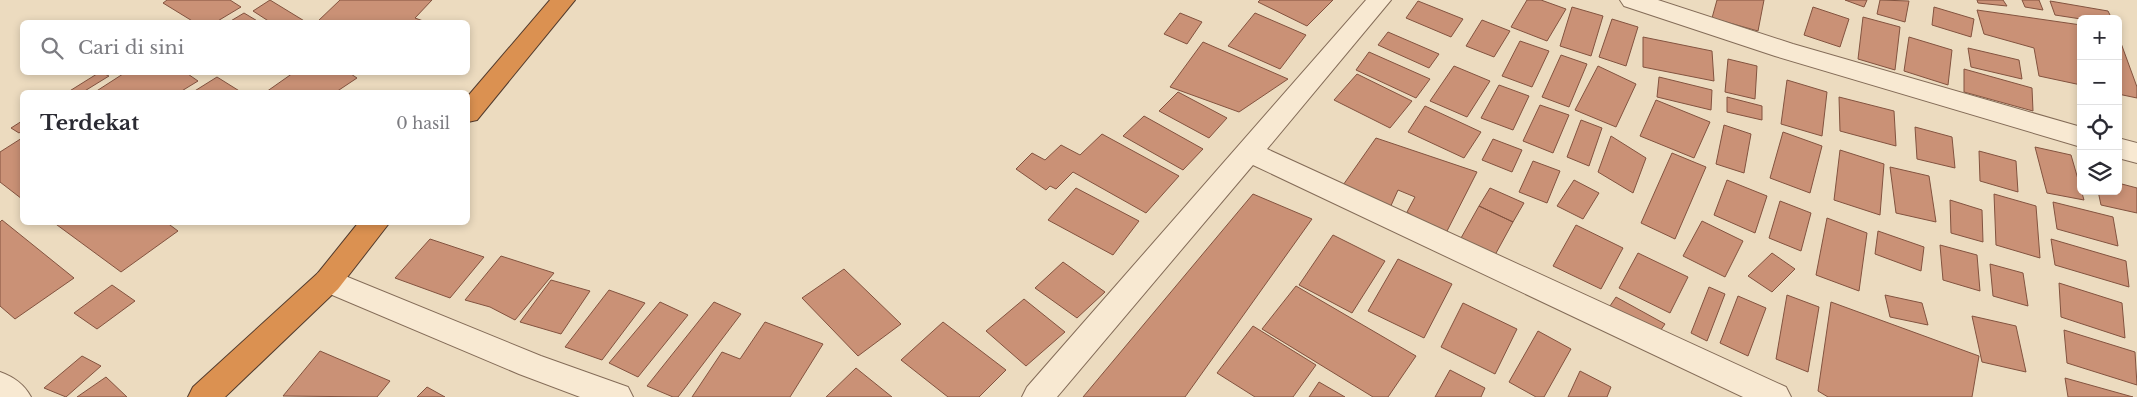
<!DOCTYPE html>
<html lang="id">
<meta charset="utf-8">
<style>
body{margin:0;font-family:"Libre Baskerville",serif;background:#f7f7f7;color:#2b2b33}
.controls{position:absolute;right:15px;top:15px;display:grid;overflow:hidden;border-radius:8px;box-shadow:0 2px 8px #0003}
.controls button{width:45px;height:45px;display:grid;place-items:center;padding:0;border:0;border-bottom:1px solid #e1e1e2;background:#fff;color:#2b2b33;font:25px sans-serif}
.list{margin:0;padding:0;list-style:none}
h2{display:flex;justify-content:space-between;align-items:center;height:65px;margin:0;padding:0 20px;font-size:21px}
h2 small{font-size:16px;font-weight:400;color:#7c7c81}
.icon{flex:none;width:28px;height:28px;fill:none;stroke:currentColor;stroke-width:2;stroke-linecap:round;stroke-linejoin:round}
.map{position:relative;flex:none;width:2137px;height:397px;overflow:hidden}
.search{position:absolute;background:#fff;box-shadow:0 2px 8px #0003;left:20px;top:20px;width:450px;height:55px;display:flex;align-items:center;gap:12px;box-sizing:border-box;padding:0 18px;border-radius:8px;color:#7c7c81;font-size:19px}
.panel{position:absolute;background:#fff;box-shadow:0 2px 8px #0003;left:20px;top:90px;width:450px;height:135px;border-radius:8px}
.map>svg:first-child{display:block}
.building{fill:#ca9176;stroke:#83533f}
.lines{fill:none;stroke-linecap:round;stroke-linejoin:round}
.street-casing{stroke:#846c58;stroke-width:2}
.highway-casing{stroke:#523b2d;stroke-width:2}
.street{fill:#f8e9d2;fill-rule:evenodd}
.highway{fill:#db9151;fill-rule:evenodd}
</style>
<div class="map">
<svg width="2137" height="397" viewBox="0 0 2137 397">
<rect width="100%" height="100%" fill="#ecdbbf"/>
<path class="building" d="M 167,0 L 230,0 L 241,7 L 216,22 L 194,22 L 163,3 Z
M 270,0 L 306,22 L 270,22 L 253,11 Z
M 340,0 L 432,0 L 415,18 L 426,22 L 317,22 Z
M 1260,0 L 1333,0 L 1307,26 L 1258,2 Z
M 1527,0 L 1541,0 L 1566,9 L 1547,41 L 1511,27 Z
M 1717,0 L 1764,0 L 1758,31 L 1712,18 Z
M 1845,0 L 1867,0 L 1864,7 Z
M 1880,0 L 1909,1 L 1905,22 L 1877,14 Z
M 1977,0 L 2003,0 L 2007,6 L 1978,3 Z
M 2022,0 L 2039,0 L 2043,10 L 2025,7 Z
M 1418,1 L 1463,19 L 1451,37 L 1406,18 Z
M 2050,1 L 2108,11 L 2112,19 L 2081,19 L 2055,15 Z
M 1572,7 L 1603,16 L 1591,56 L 1560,46 Z
M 1813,7 L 1849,19 L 1840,47 L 1804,35 Z
M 1934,7 L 1974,19 L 1971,37 L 1932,25 Z
M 1977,10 L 2081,25 L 2081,85 L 2039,76 L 2034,48 L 1984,34 Z
M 244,13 L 259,22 L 229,22 Z
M 1180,13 L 1202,22 L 1187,44 L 1164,34 Z
M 1255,13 L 1306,35 L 1280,69 L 1228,46 Z
M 1863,17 L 1900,27 L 1895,70 L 1858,59 Z
M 1612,19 L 1638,27 L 1626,66 L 1599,57 Z
M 1482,20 L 1510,31 L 1494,57 L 1466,46 Z
M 1388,32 L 1439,54 L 1429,68 L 1378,45 Z
M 2118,35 L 2137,87 L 2137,98 L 2118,94 Z
M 1643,37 L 1712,51 L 1714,81 L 1643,67 Z
M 1909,37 L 1952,50 L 1948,85 L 1904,71 Z
M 1520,41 L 1549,51 L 1532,87 L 1502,76 Z
M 1203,42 L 1288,79 L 1239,112 L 1170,87 Z
M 1968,48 L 2019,60 L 2022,79 L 1971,67 Z
M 1369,52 L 1430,79 L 1416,98 L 1356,70 Z
M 1561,55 L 1587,64 L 1569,107 L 1542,97 Z
M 1728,59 L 1757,66 L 1755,99 L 1725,92 Z
M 1454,66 L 1490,81 L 1467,117 L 1430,101 Z
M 1598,66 L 1636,84 L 1616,127 L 1575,110 Z
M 1964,69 L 2032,88 L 2033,111 L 1964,92 Z
M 100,72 L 109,76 L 83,92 L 68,92 Z
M 126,72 L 185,72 L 198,81 L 180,92 L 95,92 Z
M 292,72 L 348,72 L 357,78 L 336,92 L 266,92 L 293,73 Z
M 1357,74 L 1412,101 L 1390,128 L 1334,100 Z
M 217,77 L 241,92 L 193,92 Z
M 1659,77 L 1712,90 L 1711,110 L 1657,97 Z
M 1787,80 L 1827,92 L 1822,136 L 1781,124 Z
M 1499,85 L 1529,96 L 1513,130 L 1481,118 Z
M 1178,92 L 1227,118 L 1209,138 L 1159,111 Z
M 1727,97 L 1762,106 L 1762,120 L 1727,112 Z
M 1839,97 L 1894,111 L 1896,146 L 1840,131 Z
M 1656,100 L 1710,122 L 1694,158 L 1640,136 Z
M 1540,105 L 1569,115 L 1553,153 L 1523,141 Z
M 1425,106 L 1481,132 L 1464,158 L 1408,132 Z
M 1144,116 L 1203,149 L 1183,170 L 1123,136 Z
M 1581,120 L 1602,128 L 1589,166 L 1567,157 Z
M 22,121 L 22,131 L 19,133 L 11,128 Z
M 1724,125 L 1751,134 L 1744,173 L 1716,164 Z
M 1915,127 L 1952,137 L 1955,168 L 1917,159 Z
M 1783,132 L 1822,146 L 1810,193 L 1770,178 Z
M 1102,134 L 1179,176 L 1146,213 L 1073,172 L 1056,189 L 1050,186 L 1046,190 L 1016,169 L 1032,153 L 1045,160 L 1061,145 L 1080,155 Z
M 1611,136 L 1646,158 L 1633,193 L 1598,172 Z
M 22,138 L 22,199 L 0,182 L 0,152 Z
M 1376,138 L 1477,172 L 1444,237 L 1407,212 L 1415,197 L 1398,190 L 1389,210 L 1341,188 Z
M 1493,139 L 1522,150 L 1512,172 L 1482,160 Z
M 2035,147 L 2071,155 L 2084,200 L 2047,193 Z
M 1840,150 L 1884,164 L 1880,215 L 1834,200 Z
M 1979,151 L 2016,161 L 2018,192 L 1980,181 Z
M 1672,153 L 1706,167 L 1675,239 L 1641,223 Z
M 1533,161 L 1560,171 L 1547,203 L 1519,192 Z
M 1890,167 L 1929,176 L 1936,222 L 1896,213 Z
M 1574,180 L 1599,193 L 1583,219 L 1557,206 Z
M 1727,180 L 1767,196 L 1755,233 L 1714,215 Z
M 2118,183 L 2137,188 L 2137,213 L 2101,205 L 2098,191 L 2118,191 Z
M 1076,188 L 1139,221 L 1113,255 L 1048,220 Z
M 1490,188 L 1524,203 L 1513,222 L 1479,206 Z
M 1253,194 L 1312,219 L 1185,397 L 1083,397 Z
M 1994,194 L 2036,206 L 2040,258 L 1996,245 Z
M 1950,200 L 1982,210 L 1983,242 L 1951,233 Z
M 1780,201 L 1811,213 L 1801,251 L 1769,238 Z
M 2053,202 L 2113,217 L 2118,246 L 2057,229 Z
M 1479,206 L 1513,222 L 1495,255 L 1461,238 Z
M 1827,218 L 1867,233 L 1859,291 L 1816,275 Z
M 2,220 L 74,278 L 15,319 L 0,306 L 0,222 Z
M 1702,221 L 1743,241 L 1725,277 L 1683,256 Z
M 53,222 L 166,222 L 178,231 L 121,272 Z
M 1576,225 L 1623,248 L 1601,289 L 1553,266 Z
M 1878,231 L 1924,247 L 1921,271 L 1875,254 Z
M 1333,235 L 1385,261 L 1352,313 L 1299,285 Z
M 430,239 L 484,257 L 450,298 L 395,278 Z
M 2051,239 L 2126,261 L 2129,287 L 2055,265 Z
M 1940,245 L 1977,255 L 1980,291 L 1943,280 Z
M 1638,253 L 1688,277 L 1670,313 L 1619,288 Z
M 1772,253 L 1795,269 L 1772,292 L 1748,276 Z
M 501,256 L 554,273 L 515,320 L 490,307 L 465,300 Z
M 1398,259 L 1452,284 L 1424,338 L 1368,311 Z
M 1063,262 L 1105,292 L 1077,318 L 1035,288 Z
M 1990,264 L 2023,273 L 2028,306 L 1993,296 Z
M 844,269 L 901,324 L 858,356 L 802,298 Z
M 551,280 L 590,291 L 561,334 L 520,322 Z
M 2059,283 L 2122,303 L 2125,338 L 2061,317 Z
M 112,285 L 135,301 L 97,329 L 74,313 Z
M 1296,286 L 1416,356 L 1388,397 L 1373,397 L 1262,329 Z
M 1709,287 L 1725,294 L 1707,341 L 1691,333 Z
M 609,290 L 645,303 L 602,360 L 565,347 Z
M 1787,295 L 1819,307 L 1808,372 L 1776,359 Z
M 1885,295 L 1922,303 L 1928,325 L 1890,317 Z
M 1738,296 L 1766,308 L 1748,356 L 1720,343 Z
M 1616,297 L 1665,324 L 1658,334 L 1610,306 Z
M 1024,299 L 1065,332 L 1026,366 L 986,331 Z
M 660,302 L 688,315 L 638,377 L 609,363 Z
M 714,302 L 741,314 L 678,397 L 673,397 L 647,386 Z
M 1831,302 L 1979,356 L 1972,397 L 1828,397 L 1818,391 Z
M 1463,303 L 1517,329 L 1495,374 L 1441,347 Z
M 1972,316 L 2016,326 L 2026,372 L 1982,362 Z
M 765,322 L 823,344 L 790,397 L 692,397 L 722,352 L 740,359 Z
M 943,322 L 1006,370 L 979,397 L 948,397 L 901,360 Z
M 1253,326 L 1316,365 L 1293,397 L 1255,397 L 1217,373 Z
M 2064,330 L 2135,352 L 2137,385 L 2067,363 Z
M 1538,331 L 1571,349 L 1544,397 L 1536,397 L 1509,382 Z
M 320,351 L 390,381 L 377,397 L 283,396 Z
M 82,356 L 101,366 L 66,397 L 44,388 Z
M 856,368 L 892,397 L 826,397 Z
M 1450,370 L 1485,388 L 1481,397 L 1435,397 Z
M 1580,371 L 1611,387 L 1607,397 L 1568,397 Z
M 106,377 L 127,397 L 77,397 Z
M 2065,378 L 2133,397 L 2068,397 Z
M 1319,382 L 1345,397 L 1309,397 Z
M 427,387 L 445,397 L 417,397 Z"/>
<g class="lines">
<defs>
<path id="street" d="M 1366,0 L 1391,0 L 1267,149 L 1786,387 L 1791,397 L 1743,397 L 1253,165 L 1057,397 L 1022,397 L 1027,387 Z
M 1620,0 L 1658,0 L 1793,44 L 2081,127 L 2081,147 L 1775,56 L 1624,6 Z
M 2118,138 L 2137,143 L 2137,163 L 2118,158 Z
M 328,269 L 541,356 L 628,387 L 633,397 L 580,397 L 519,374 L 318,289 L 313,281 L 318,273 Z
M 0,372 C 14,377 24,384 31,397 L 0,397 Z"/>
<path id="highway" d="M 550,0 L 575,0 L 477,120 L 468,122 L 468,96 Z
M 359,222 L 390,222 L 338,289 L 225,397 L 188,397 L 193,387 L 318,273 Z"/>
</defs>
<use href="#street" class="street-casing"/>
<use href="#highway" class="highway-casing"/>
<use href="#street" class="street"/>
<use href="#highway" class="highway"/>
</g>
</svg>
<div class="controls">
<button>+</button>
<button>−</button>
<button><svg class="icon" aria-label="locate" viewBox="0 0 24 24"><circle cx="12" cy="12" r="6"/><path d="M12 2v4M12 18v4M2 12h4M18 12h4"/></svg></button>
<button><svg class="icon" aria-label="layers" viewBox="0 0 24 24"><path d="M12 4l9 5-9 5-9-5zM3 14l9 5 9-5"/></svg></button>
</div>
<div class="search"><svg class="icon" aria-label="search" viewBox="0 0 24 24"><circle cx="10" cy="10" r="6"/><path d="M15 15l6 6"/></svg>Cari di sini</div>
<section class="panel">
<h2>Terdekat<small>0 hasil</small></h2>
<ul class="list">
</ul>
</section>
</div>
